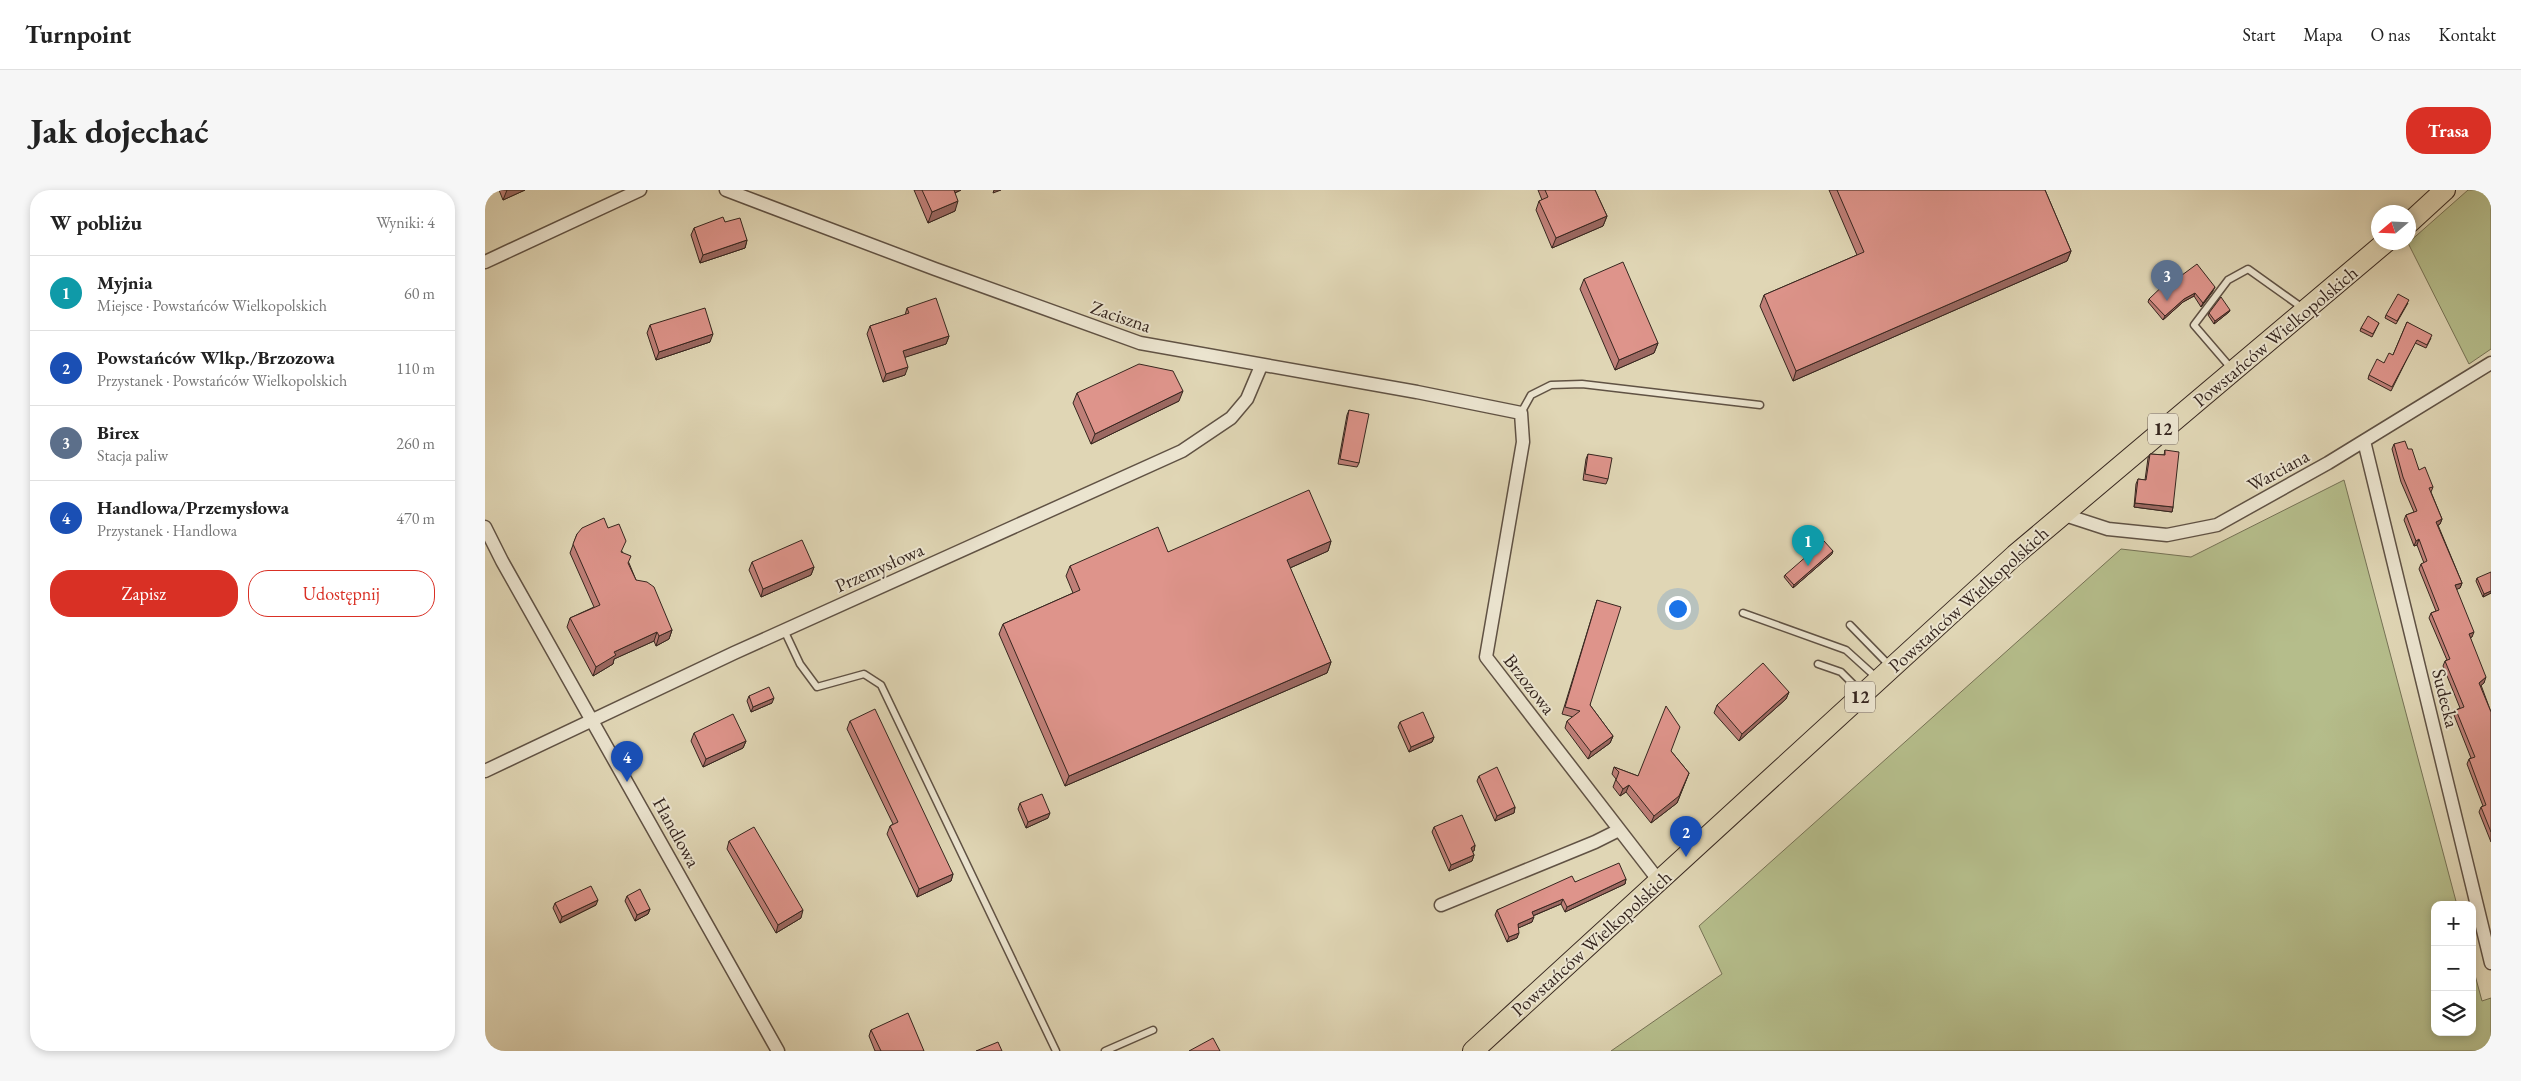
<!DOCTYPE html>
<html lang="pl">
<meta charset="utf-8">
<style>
body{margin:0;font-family:"EB Garamond",serif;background:#f6f6f6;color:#222}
.controls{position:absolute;right:15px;bottom:15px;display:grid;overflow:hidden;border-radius:10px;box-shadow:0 2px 8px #0003}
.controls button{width:45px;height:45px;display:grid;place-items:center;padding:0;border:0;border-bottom:1px solid #e0e0e0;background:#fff;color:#222;font:25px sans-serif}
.compass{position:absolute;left:1886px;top:15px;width:45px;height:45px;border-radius:50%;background:#fff;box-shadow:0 2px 8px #0003;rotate:251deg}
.you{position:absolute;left:1192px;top:418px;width:18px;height:18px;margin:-12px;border:4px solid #fff;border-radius:50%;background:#1a73e8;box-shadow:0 0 0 8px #1a73e833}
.badge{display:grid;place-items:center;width:32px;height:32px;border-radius:50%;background:#d93025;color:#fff;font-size:16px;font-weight:700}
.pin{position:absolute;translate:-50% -41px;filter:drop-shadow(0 1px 2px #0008)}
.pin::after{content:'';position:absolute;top:26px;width:18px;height:15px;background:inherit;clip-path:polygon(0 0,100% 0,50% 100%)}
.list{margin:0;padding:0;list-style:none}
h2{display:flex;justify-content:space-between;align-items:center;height:65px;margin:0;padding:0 20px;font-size:21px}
h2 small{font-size:16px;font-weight:400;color:#767676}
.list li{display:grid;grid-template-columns:32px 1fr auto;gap:15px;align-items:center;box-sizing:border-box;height:75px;padding:0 20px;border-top:1px solid #e0e0e0}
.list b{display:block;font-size:19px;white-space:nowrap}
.list p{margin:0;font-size:16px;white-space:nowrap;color:#767676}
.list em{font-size:16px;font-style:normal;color:#767676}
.actions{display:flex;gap:10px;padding:15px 20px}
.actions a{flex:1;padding:11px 0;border:1px solid #d93025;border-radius:20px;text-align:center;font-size:18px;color:#d93025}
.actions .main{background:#d93025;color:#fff}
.icon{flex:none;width:28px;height:28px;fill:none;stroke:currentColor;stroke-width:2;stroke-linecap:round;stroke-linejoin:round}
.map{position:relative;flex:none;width:2006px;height:861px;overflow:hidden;border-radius:20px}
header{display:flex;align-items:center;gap:30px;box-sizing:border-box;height:70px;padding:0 25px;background:#fff;border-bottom:1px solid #e0e0e0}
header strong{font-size:24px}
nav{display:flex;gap:28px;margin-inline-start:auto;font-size:18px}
.intro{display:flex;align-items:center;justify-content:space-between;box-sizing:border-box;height:120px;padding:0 30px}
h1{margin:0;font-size:35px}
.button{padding:12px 22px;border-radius:20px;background:#d93025;color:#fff;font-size:18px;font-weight:700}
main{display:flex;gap:30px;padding:0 30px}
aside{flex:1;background:#fff;border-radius:20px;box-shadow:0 2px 8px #0003}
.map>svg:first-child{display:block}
.green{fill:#b5bd8b;stroke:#767255}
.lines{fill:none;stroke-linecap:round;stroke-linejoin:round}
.service-casing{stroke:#605244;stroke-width:9}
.minor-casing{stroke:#605244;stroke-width:15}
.primary-casing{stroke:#36261f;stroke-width:22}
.service{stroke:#ebe4cf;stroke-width:6}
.minor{stroke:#ebe4cf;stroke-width:12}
.primary{stroke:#e0d6b5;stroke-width:20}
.wall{fill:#bf7f78;stroke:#36261f}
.shaded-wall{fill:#9b6861;stroke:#36261f}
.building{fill:#de948b;stroke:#36261f}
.labels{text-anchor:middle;stroke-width:4;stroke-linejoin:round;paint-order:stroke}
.shield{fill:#ebe4cf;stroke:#6c5f54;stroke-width:1}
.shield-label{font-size:18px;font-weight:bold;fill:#36261f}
.street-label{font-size:19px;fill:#36261f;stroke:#ebe4cf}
</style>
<header>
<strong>Turnpoint</strong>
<nav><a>Start</a><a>Mapa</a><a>O nas</a><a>Kontakt</a></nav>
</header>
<div class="intro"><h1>Jak dojechać</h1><a class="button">Trasa</a></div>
<main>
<aside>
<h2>W pobliżu<small>Wyniki: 4</small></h2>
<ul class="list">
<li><span class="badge" style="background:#0f9aa8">1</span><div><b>Myjnia</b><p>Miejsce · Powstańców Wielkopolskich</p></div><em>60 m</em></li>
<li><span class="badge" style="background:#1a4fb4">2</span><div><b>Powstańców Wlkp./Brzozowa</b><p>Przystanek · Powstańców Wielkopolskich</p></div><em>110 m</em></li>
<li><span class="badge" style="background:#5c6f8a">3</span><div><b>Birex</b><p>Stacja paliw</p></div><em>260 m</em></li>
<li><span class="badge" style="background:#1a4fb4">4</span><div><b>Handlowa/Przemysłowa</b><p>Przystanek · Handlowa</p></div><em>470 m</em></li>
</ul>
<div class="actions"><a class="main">Zapisz</a><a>Udostępnij</a></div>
</aside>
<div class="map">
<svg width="2006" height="861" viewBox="0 0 2006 861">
<rect width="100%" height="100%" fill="#e0d6b5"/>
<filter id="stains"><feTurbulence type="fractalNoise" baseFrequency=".004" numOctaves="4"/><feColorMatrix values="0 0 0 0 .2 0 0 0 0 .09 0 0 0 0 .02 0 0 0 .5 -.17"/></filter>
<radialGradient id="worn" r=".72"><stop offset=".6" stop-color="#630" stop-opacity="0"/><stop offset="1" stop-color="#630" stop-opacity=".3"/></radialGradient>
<path class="green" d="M 1983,0 L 2006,0 L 2006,159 L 1984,174 L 1923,53 Z
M 1859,290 L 1972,715 L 1950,715 L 1950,842 L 1987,842 L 1987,774 L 1997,811 L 2006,808 L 2006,861 L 1126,861 L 1237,784 L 1214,736 L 1636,359 L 1706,367 Z"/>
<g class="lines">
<defs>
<path id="service" d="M 1746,178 L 1709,135 L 1743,90 L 1763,79 L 1819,119
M 1036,223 L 1046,205 L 1066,195 L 1097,194 L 1275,215
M 1258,423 L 1361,460 L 1392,488
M 1365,435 L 1404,475
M 299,440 L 315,474 L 332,497 L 379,484 L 396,495 L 571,861
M 1333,474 L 1356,482 L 1377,503
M 620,861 L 668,840"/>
<path id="minor" d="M 241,0 L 450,79 L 655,153 L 932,202 L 1036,223 L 1038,252 L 1001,467 L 1174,691
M 0,72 L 155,0
M 1879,251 L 2006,773
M 1577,324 L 1623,339 L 1682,345 L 1732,335 L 1843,273 L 2006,173
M 0,337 L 17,371 L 293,861
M 0,581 L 249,463 L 697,261 L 746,228 L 762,209 L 776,176
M 956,715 L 1110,652 L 1134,640"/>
<path id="primary" d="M 1924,33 L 1960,0
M 988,861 L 1530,365 L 1901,52"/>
</defs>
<use href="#service" class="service-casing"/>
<use href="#minor" class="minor-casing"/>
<use href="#primary" class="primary-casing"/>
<use href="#service" class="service"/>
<use href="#minor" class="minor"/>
<use href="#primary" class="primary"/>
</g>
<path class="wall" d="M 14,0 L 40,0 L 18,10 Z
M 429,0 L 476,0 L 470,3 L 470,21 L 443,33 Z
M 1053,0 L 1110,0 L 1122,26 L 1118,36 L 1067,58 L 1051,20 L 1054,11 L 1057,10 Z
M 1344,0 L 1560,0 L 1586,61 L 1582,71 L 1308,191 L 1275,116 L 1279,105 L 1372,65 Z
M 240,32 L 262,50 L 260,58 L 215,73 L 206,45 L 209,38 Z
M 1099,89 L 1173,153 L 1169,163 L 1130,180 L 1095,99 Z
M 1689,91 L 1728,101 L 1716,117 L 1709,106 L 1698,112 L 1678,130 L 1663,112 L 1664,109 Z
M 1923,113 L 1911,134 L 1900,128 L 1901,125 Z
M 422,118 L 464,146 L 461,154 L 420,167 L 420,185 L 398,192 L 382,144 L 385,136 L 420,125 Z
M 1745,120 L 1744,122 L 1729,134 L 1723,125 L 1724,123 Z
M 1922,132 L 1946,148 L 1941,158 L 1930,153 L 1906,201 L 1883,189 L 1884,185 L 1899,173 L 1908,165 Z
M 1894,133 L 1887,147 L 1875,141 L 1876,138 Z
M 165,135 L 225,152 L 171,170 L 162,143 Z
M 592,203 L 694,211 L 606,254 L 588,213 Z
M 864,220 L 874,273 L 872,277 L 853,274 L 862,225 Z
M 1909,254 L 1923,259 L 1934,280 L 1948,297 L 1946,302 L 1957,329 L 1955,334 L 1953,335 L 1977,393 L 1975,398 L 1971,399 L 1987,447 L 1985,447 L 1999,493 L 1996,495 L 2006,522 L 2006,652 L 1994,622 L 1996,617 L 1998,616 L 1982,574 L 1984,569 L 1986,568 L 1969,525 L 1971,520 L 1975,518 L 1958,476 L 1960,471 L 1962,470 L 1944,428 L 1946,423 L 1951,421 L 1934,379 L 1936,374 L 1939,373 L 1932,355 L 1929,356 L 1919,330 L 1921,325 L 1929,322 L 1916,292 L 1907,259 Z
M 1680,260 L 1688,317 L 1687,322 L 1649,317 L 1651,294 L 1653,289 L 1660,290 L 1663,268 L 1665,264 L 1679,265 Z
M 1103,264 L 1123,289 L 1121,294 L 1098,290 L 1101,269 Z
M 123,338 L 144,373 L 151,390 L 187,440 L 184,449 L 171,456 L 169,451 L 129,469 L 128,474 L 108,486 L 82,437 L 85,428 L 109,417 L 85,363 L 92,344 Z
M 846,351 L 843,361 L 805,378 L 846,472 L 842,483 L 580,596 L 514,444 L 518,434 L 588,403 L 581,386 L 585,376 L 683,362 Z
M 1347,364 L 1308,398 L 1299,387 L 1300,385 Z
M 267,372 L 329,377 L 326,385 L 276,407 L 264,380 Z
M 1992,388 L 2006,403 L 1998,407 L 1991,391 Z
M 1112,410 L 1105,515 L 1128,546 L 1125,553 L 1103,569 L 1080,538 L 1082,531 L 1088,527 L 1077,524 Z
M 1304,502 L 1301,509 L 1254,551 L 1229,523 L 1232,515 Z
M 264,506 L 287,513 L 266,522 L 262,511 Z
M 365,531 L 468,684 L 466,691 L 432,707 L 402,644 L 405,636 L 408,634 L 362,539 Z
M 915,532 L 949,547 L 947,552 L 924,562 L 913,537 Z
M 209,543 L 261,551 L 258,558 L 218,577 L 206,551 Z
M 1186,561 L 1204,583 L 1192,613 L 1166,633 L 1141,602 L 1135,606 L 1128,597 L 1131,589 L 1127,584 L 1129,577 L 1153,586 Z
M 994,586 L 1030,617 L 1029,623 L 1010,631 L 992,591 Z
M 535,613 L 563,628 L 541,638 L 533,619 Z
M 949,637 L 990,655 L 989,661 L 987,661 L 989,665 L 987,671 L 964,681 L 947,642 Z
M 244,651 L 316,728 L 291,743 L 242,659 Z
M 1141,689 L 1140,694 L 1080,722 L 1076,714 L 1048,726 L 1047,732 L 1033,738 L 1032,748 L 1022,752 L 1010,725 L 1012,720 L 1090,692 Z
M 142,706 L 165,719 L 163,724 L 150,731 L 140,711 Z
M 70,713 L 111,715 L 75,733 L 68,718 Z
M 386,840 L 439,861 L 390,861 L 384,846 Z"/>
<path class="shaded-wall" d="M 22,0 L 40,0 L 18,10 Z
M 465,0 L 476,0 L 463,6 Z
M 509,0 L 516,0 L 508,3 Z
M 473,11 L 470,21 L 443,33 L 447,22 Z
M 1122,26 L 1118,36 L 1067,58 L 1071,48 Z
M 262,50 L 260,58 L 215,73 L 218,65 Z
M 1586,61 L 1582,71 L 1308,191 L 1311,181 Z
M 1730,97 L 1728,101 L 1716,117 L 1718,113 Z
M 1710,103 L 1709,106 L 1698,112 L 1678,130 L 1680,126 L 1699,109 Z
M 1745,120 L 1744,122 L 1729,134 L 1730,131 Z
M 228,144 L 225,152 L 171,170 L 174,162 Z
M 464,146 L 461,154 L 415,169 L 418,161 Z
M 1173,153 L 1169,163 L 1130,180 L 1134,170 Z
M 423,177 L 420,185 L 398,192 L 401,184 Z
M 698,201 L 694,211 L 606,254 L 610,244 Z
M 1650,313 L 1688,317 L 1687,322 L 1649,317 Z
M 1957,329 L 1955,334 L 1950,337 L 1951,332 Z
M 1934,349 L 1932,355 L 1929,356 L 1931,351 Z
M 846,351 L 843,361 L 798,381 L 802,370 Z
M 1348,361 L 1347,364 L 1308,398 L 1309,395 Z
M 329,377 L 326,385 L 276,407 L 278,399 Z
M 1977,393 L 1975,398 L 1968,401 L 1970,395 Z
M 2006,401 L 2006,403 L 1998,407 L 1999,404 Z
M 187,440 L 184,449 L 171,456 L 174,446 Z
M 172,442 L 169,451 L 129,469 L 128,474 L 108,486 L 111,477 L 129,462 Z
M 1989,442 L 1987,447 L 1982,449 L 1984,444 Z
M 846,472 L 842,483 L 580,596 L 584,586 Z
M 2001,487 L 1999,493 L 1993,498 L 1994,493 Z
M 1304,502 L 1301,509 L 1254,551 L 1257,544 Z
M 289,508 L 287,513 L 266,522 L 268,517 Z
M 1128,546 L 1125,553 L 1103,569 L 1106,562 Z
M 949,547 L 947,552 L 924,562 L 926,557 Z
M 261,551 L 258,558 L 218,577 L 221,569 Z
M 1204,583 L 1192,613 L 1166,633 L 1169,626 Z
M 1144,595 L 1141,602 L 1135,606 L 1138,599 Z
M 1030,617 L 1029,623 L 1010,631 L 1012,626 Z
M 565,623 L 563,628 L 541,638 L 543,632 Z
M 990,655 L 989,661 L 984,663 L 986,658 Z
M 989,665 L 987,671 L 964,681 L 966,675 Z
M 468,684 L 466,691 L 432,707 L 434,699 Z
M 1141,689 L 1140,694 L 1080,722 L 1082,717 Z
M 1078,709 L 1076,714 L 1045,727 L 1047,722 Z
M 113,710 L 111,715 L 75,733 L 77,727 Z
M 165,719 L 163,724 L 150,731 L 152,725 Z
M 318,720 L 316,728 L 291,743 L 293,735 Z
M 1049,727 L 1047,732 L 1031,739 L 1033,734 Z
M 1034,743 L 1032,748 L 1022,752 L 1024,747 Z"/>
<path class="building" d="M 437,0 L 469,0 L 473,11 L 447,22 Z
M 1060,0 L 1110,0 L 1122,26 L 1071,48 L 1054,11 L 1063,7 Z
M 1352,0 L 1560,0 L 1586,61 L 1311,181 L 1279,105 L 1379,62 Z
M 238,27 L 240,32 L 255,28 L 262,50 L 218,65 L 209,38 Z
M 1138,72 L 1173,153 L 1134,170 L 1099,89 Z
M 1712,74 L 1730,97 L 1718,113 L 1710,103 L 1699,109 L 1680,126 L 1664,109 L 1686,88 L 1689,91 Z
M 1913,104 L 1924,110 L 1912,131 L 1901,125 Z
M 1736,107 L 1745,120 L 1730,131 L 1724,123 Z
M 451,108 L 464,146 L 418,161 L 423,177 L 401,184 L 385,136 L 424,123 L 422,118 Z
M 220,118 L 228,144 L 174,162 L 165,135 Z
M 1883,126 L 1894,133 L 1888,144 L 1876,138 Z
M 1922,132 L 1947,145 L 1942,155 L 1932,150 L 1907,197 L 1884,185 L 1892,169 L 1899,173 L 1904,163 L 1908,165 Z
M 654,174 L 688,181 L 698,201 L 610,244 L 592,203 Z
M 864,220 L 884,224 L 874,273 L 855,269 Z
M 1920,251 L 1923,259 L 1927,259 L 1934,280 L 1940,277 L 1948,297 L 1944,298 L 1957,329 L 1951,332 L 1977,393 L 1970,395 L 1989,442 L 1984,444 L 2001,487 L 1994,493 L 2006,522 L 2006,642 L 1996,617 L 2001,615 L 1984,569 L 1990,567 L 1971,520 L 1979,517 L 1960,471 L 1965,469 L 1946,423 L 1954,420 L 1936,374 L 1942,371 L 1934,349 L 1931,351 L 1921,325 L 1932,321 L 1918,287 L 1909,254 Z
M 1680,260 L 1694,262 L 1688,317 L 1650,313 L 1653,289 L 1661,290 L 1665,264 L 1680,265 Z
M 1103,264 L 1127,268 L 1123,289 L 1100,284 Z
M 824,300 L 846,351 L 802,370 L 846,472 L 584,586 L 518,434 L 595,400 L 585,376 L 673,337 L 683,362 Z
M 119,328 L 123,338 L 134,334 L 141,351 L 136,362 L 146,366 L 143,373 L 151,390 L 162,392 L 169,397 L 187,440 L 174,446 L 172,442 L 129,462 L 131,465 L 111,477 L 85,428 L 115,415 L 88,354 L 92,344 L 97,338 Z
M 317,350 L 329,377 L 278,399 L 267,372 Z
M 1339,351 L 1348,361 L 1309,395 L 1300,385 Z
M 2006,382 L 2006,401 L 1999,404 L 1992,388 Z
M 1112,410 L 1136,417 L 1105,515 L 1128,546 L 1106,562 L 1082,531 L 1095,521 L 1080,517 Z
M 1278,473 L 1304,502 L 1257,544 L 1232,515 Z
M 284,497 L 289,508 L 268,517 L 264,506 Z
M 1181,516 L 1195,537 L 1186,561 L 1204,583 L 1194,606 L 1169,626 L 1144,595 L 1138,599 L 1131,590 L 1134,582 L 1129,577 L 1153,586 Z
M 390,519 L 468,684 L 434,699 L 405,636 L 413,632 L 365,531 Z
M 938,522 L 949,547 L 926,557 L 915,532 Z
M 248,524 L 261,551 L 221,569 L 209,543 Z
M 1012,577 L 1030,617 L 1012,626 L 994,586 Z
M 557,604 L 565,623 L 543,632 L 535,613 Z
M 977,625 L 990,655 L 986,658 L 989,665 L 966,675 L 949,637 Z
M 269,637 L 318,720 L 293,735 L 244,651 Z
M 1134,673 L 1141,689 L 1082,717 L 1078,709 L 1047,722 L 1049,727 L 1033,734 L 1034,743 L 1024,747 L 1012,720 L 1087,686 L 1090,692 Z
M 106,696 L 113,710 L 77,727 L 70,713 Z
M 155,699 L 165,719 L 152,725 L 142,706 Z
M 423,823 L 439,861 L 396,861 L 386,840 Z
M 728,848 L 735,861 L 704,861 Z
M 513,852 L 517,861 L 491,861 Z"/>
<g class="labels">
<g class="shield">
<rect x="1663" y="223.5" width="30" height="31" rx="4"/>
<rect x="1360" y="491.5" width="30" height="31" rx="4"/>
</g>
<g class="shield-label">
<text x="1678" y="245">12</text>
<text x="1375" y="513">12</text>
</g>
<g class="street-label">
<text transform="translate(636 126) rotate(19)" y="7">Zaciszna</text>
<text transform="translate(1790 146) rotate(-40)" y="7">Powstańców Wielkopolskich</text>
<text transform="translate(1793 280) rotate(-29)" y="7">Warciana</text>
<text transform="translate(394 377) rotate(-24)" y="7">Przemysłowa</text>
<text transform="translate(1483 409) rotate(-42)" y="7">Powstańców Wielkopolskich</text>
<text transform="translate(1045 494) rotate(52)" y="7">Brzozowa</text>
<text transform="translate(1961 508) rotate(76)" y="7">Sudecka</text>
<text transform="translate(192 642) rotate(61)" y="7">Handlowa</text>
<text transform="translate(1106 753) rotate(-42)" y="7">Powstańców Wielkopolskich</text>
</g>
</g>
<rect width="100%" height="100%" filter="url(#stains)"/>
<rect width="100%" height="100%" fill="url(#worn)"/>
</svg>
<div class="controls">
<button>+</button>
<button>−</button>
<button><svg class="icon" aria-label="layers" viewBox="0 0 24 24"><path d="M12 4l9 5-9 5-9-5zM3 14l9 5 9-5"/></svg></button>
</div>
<svg class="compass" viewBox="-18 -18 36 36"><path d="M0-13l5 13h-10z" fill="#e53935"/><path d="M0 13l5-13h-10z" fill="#767676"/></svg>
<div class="you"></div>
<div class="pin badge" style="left:1323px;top:376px;background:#0f9aa8">1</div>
<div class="pin badge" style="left:1201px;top:667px;background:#1a4fb4">2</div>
<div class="pin badge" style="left:1682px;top:111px;background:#5c6f8a">3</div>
<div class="pin badge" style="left:142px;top:592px;background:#1a4fb4">4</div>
</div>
</main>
